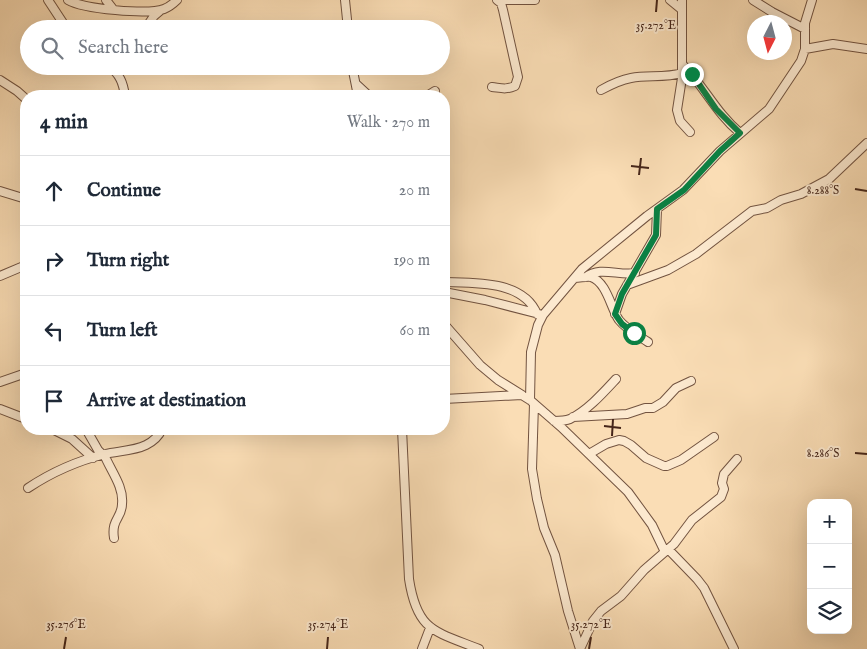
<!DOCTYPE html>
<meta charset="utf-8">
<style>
body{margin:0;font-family:"IM FELL English",serif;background:#f2f2f3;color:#1f2937}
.controls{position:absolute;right:15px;bottom:15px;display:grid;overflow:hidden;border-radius:10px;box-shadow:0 5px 20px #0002}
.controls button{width:45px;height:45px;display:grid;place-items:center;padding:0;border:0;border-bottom:1px solid #e0e1e3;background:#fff;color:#1f2937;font:25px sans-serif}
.compass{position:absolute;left:747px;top:15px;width:45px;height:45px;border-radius:50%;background:#fff;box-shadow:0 5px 20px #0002;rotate:186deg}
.stop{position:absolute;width:15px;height:15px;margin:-11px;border:4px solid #0b8043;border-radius:50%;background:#fff}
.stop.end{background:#0b8043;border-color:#fff;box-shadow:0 1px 5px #0008}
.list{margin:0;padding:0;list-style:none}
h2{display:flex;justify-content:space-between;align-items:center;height:65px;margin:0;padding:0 20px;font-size:21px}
h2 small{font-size:16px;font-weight:400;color:#747a83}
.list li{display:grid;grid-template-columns:32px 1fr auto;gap:15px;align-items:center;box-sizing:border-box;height:70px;padding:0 20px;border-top:1px solid #e0e1e3}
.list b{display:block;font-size:19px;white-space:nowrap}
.list em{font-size:16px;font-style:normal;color:#747a83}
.icon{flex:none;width:28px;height:28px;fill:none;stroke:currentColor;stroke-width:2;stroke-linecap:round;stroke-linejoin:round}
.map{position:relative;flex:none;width:867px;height:649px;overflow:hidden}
.search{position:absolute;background:#fff;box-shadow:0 5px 20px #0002;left:20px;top:20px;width:430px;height:55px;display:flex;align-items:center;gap:12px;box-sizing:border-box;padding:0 18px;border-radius:28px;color:#747a83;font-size:19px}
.panel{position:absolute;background:#fff;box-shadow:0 5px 20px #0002;left:20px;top:90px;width:430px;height:345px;border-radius:20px}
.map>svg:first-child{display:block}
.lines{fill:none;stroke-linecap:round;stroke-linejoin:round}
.street-casing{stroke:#725340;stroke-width:10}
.street{stroke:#fce9cf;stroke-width:8}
.route{stroke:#0b8043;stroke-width:6}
.ticks{fill:none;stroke:#452519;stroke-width:2}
.ticks-label{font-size:12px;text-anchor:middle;fill:#452519;stroke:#fce9cf;stroke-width:4;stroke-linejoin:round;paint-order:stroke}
</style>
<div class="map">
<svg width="867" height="649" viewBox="0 0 867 649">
<rect width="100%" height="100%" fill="#faddb5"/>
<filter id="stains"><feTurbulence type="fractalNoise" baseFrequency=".004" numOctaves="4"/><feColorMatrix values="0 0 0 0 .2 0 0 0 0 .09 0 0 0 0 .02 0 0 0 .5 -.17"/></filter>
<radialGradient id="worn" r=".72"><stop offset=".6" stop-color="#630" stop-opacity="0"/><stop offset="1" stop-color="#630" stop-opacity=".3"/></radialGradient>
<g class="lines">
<defs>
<path id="street" d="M 48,0 L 67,29
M 68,0 C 83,9 148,15 164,9 C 169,7 174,3 177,0
M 106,0 L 113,9
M 345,0 L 348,29
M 507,0 L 535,0
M 670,0 L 681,9
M 682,0 L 682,78 L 677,110 L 680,121 L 690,132
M 753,0 L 772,12 L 805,29
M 145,29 L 154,16 L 161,10
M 805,49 L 833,44 L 867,49
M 683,65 C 704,86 716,113 740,133
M 109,66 C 120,75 123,82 125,96
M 352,66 L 358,96
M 0,80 L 17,91 L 26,99
M 356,84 L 369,96
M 492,87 C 501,88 506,90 515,86 L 518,77 L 503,10 L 501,3 L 497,0
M 601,90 C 610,85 620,80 631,78 C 648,75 665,78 682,73
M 427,96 L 435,91
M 0,191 L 26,199
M 0,276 L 26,265
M 586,277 C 600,266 619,276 635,273
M 575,278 C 580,278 587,276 591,277 C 607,282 611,309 619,320 C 626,329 639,336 648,342
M 444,282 C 474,283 523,280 537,314
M 627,285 L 668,270 L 696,254 L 752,211 L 767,208 L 781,200 L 801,194 L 829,179 L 867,143
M 444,292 L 485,300 L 539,314
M 615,314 L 622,294 L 656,235 L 657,209
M 444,324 L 480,365 L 498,380 L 530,400 L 561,427 L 628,492 L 652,525 L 665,552
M 0,382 L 26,373
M 444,399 L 522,395
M 530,400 L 531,352 L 538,325 L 543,315 L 582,269 L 647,216 L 683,190 L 720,151 L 769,109 L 801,61 L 805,49 L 805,23 L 812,0
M 534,404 L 532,469 L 537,499 L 544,528 L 555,555 L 568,611 L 580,649
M 0,409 L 26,419
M 573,417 L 627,414 L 645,408 L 653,408 L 663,402 L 676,388 L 691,381
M 554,421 C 559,421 565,421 570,419 C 588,410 603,393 616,379
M 52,429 L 72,439 L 93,458
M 86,429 L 98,450 L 103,455
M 402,429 L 409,579 C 417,631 434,631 479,649
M 104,454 C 110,470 124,486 122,504 C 122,518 111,519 114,538
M 589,454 L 606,444 L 619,440 L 624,441 L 631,445 L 646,458 L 664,466 L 667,466 L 681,460 L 714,437
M 28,488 C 52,472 77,461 105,454 C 118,451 134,451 146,445 C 154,441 159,436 162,429
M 668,549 L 697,579 L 704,588 L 734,649
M 422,649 L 430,628
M 580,649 L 593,621 L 601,611 L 621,596 L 644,570 L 674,544 L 692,520 L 721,497 L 724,489 L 722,483 L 724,474 L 737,459"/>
</defs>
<use href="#street" class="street-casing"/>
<use href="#street" class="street"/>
</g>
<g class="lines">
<path class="route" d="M 634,333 L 622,324 L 615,314 L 622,294 L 656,235 L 657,209 L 684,190 L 720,151 L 740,133 L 716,109 L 692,74"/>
</g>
<path class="ticks" d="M 656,12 L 657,0M 631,166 L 649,168M 639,175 L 641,158M 855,189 L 867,191M 604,426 L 621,428M 612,436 L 613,419M 855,453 L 867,454M 64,649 L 66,637M 327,649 L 328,637M 589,649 L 591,637"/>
<g class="ticks-label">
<text x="656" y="29">35.272°E</text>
<text x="823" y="194">8.288°S</text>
<text x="823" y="457">8.286°S</text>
<text x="66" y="628">35.276°E</text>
<text x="328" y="628">35.274°E</text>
<text x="591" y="628">35.272°E</text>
</g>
<rect width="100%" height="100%" filter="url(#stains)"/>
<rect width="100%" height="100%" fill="url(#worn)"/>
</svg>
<div class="controls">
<button>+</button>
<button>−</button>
<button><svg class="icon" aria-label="layers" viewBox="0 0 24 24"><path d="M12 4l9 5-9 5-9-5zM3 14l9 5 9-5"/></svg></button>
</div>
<svg class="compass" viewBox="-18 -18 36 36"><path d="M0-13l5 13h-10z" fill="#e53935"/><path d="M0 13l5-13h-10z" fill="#747a83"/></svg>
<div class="stop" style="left:634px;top:333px"></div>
<div class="stop end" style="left:692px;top:74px"></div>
<div class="search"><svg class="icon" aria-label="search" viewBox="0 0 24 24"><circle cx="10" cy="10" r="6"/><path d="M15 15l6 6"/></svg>Search here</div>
<section class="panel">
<h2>4 min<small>Walk · 270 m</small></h2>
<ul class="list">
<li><svg class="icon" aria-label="ahead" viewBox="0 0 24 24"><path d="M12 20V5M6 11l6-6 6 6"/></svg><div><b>Continue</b></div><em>20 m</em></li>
<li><svg class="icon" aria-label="right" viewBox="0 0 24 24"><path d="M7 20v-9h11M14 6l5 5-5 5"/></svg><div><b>Turn right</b></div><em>190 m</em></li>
<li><svg class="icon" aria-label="left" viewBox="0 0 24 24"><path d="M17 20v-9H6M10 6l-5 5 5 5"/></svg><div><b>Turn left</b></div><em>60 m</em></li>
<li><svg class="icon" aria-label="arrive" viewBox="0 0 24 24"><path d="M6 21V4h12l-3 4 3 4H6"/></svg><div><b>Arrive at destination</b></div></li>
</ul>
</section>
</div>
